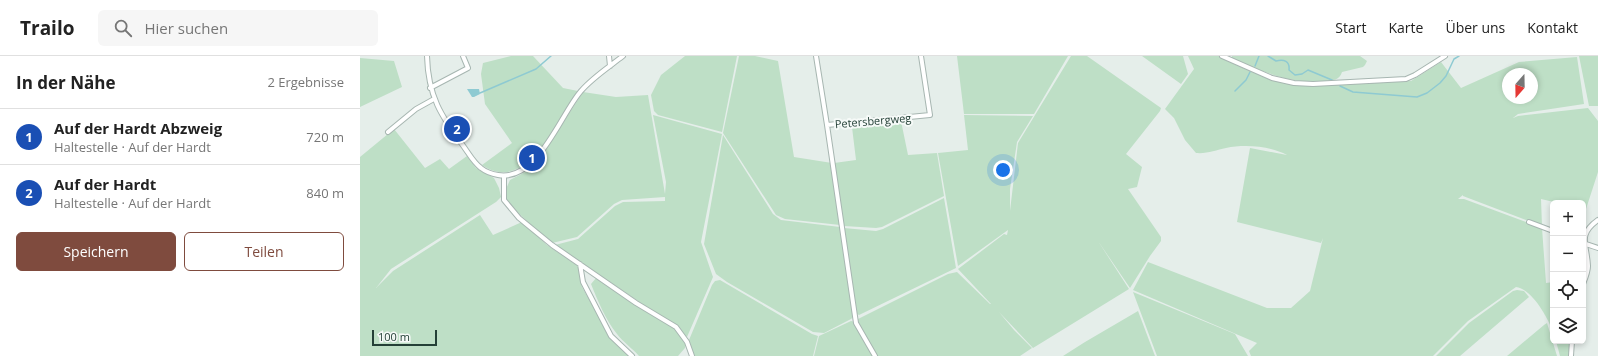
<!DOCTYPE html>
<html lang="de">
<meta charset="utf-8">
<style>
body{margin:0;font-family:"Open Sans",sans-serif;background:#f6f6f6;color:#222}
.controls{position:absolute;right:12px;bottom:12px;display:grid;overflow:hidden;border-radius:6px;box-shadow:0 2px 6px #0003}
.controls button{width:36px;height:36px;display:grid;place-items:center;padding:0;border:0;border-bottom:1px solid #e0e0e0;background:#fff;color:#222;font:20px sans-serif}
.compass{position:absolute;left:1142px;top:12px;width:36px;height:36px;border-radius:50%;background:#fff;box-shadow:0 2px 6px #0003;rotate:200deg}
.scale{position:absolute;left:12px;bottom:10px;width:65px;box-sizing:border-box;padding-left:4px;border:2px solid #244037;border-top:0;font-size:11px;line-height:14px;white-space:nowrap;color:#244037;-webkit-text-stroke:3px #f6faf8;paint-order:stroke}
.you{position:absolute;left:643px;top:114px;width:14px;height:14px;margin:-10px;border:3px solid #fff;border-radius:50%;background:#1a73e8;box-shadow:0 0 0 6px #1a73e833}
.badge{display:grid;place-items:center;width:26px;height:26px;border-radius:50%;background:#7f4b3e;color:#fff;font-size:13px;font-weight:700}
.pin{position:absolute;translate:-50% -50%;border:2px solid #fff;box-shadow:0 1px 4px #0006}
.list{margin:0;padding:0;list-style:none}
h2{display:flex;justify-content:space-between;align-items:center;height:52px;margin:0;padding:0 16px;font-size:17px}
h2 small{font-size:13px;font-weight:400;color:#767676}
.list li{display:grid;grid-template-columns:26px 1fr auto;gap:12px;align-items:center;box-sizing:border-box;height:56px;padding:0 16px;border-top:1px solid #e0e0e0}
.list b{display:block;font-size:15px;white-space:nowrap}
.list p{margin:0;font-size:13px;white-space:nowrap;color:#767676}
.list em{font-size:13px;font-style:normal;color:#767676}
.actions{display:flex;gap:8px;padding:12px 16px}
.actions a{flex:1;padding:9px 0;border:1px solid #7f4b3e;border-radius:6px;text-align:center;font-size:14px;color:#7f4b3e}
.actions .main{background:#7f4b3e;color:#fff}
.icon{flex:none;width:22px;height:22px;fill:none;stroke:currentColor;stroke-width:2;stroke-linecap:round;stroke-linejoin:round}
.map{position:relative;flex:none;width:1238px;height:300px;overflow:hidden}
header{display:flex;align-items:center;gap:24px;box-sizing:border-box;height:56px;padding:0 20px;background:#fff;border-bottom:1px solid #e0e0e0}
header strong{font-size:19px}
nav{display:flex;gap:22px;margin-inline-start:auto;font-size:14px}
.search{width:280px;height:36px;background:#f6f6f6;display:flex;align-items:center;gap:10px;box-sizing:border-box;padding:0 14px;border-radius:6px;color:#767676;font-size:15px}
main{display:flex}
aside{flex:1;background:#fff}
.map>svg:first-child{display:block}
.green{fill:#bedfc6;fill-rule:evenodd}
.water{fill:#8ecad2}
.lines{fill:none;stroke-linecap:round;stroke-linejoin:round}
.stream{stroke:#8ecad2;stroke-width:1.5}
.minor-casing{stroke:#a7b6b1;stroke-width:6}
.minor{stroke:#fff;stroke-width:4}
.labels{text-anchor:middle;stroke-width:4;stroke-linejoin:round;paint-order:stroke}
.street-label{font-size:11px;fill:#244037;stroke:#f6faf8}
</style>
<header>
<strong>Trailo</strong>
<div class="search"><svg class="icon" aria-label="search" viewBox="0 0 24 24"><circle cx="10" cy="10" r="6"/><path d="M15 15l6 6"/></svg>Hier suchen</div>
<nav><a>Start</a><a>Karte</a><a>Über uns</a><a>Kontakt</a></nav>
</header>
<main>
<aside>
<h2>In der Nähe<small>2 Ergebnisse</small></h2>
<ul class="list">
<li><span class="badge" style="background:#1a4fb4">1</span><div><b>Auf der Hardt Abzweig</b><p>Haltestelle · Auf der Hardt</p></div><em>720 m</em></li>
<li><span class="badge" style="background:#1a4fb4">2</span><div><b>Auf der Hardt</b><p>Haltestelle · Auf der Hardt</p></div><em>840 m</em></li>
</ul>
<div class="actions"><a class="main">Speichern</a><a>Teilen</a></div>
</aside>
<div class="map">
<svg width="1238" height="300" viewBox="0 0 1238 300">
<rect width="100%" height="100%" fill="#e5eeea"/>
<path class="green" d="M 151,0 L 173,0 L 203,32 L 218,35 C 198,63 167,140 122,109 L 152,87 L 125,48 L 121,18 L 123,7 Z
M 325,0 L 377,0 L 362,76 L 298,59 L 294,55 L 291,39 L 301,19 Z
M 379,0 L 395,0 L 418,5 L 434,101 L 472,107 L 480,169 L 425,163 L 416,159 L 363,77 Z
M 597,0 L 708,0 L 674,58 L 604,58 Z
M 711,0 L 727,0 L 801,52 L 800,55 L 766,98 L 782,111 L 777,131 L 768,133 L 801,181 L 801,185 L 790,200 L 770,232 L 738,185 L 769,233 L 673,292 L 639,256 L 654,274 L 672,292 L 660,300 L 516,300 L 498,267 L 498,263 L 588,218 L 597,216 L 630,248 L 631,248 L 598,213 L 644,178 L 647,179 L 648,174 L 598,210 L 578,97 L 608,94 L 604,59 L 673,60 L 657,86 L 650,133 L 650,155 L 658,87 Z
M 782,0 L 823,0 L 828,18 L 821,28 Z
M 828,0 L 859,0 L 867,5 L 908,23 L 940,30 L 1051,25 L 1081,6 L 1101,32 L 1159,6 L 1217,1 L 1224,48 L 1158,58 L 1153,62 L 1158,60 L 1228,52 L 1238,65 L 1238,116 L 1226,153 L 1223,152 L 1223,147 L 1198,147 L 1181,143 L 1182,170 L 1103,140 L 1103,139 L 1098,143 L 1104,143 L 1182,172 L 1186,227 L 1193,226 L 1193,276 C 1188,262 1172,233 1156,231 L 1108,265 L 1073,300 L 891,300 L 889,295 L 897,287 L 773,234 L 788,206 L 907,252 L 931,252 L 950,235 L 963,182 L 961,187 L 877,166 L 890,92 L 927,99 C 910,90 885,88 866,92 C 856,94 847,98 836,97 L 825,84 L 814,62 L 805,53 L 834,13 ZM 1148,18 L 1172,18 L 1172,42 L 1148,42 Z
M 872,0 L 1000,0 L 1007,5 L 1005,9 L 1003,11 L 982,16 C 979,25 973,24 965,25 C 932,29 901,15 872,2 Z
M 1219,0 L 1238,0 L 1238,50 L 1229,50 Z
M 0,2 L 34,5 L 42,31 L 0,51 Z
M 223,36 L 256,41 L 288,39 L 305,138 L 306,126 L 293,59 L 362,78 L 341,186 L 353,221 L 327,281 L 313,267 L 278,246 L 278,245 L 195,189 L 218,183 L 255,150 L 263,146 L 305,145 L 305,141 L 262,144 L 254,148 L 217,181 L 192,187 L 170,168 L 149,148 L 146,143 L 146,133 L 150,124 L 167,115 L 179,104 Z
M 541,65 L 548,99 L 577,97 L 584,140 L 522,171 L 516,172 L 484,170 L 483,168 L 474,107 L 496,104 L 492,71 Z
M 34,73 L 65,112 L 80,103 L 89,113 L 107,100 L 116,112 L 134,122 L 139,132 L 141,141 L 136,146 L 31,213 L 16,232 L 33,215 L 120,159 L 133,179 L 162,166 L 187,189 L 218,210 L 222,231 L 248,277 L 270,300 L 0,300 L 0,101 Z
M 363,79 L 413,158 L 421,164 L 480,171 L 494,260 L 491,263 L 464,277 L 453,276 L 367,226 L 356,218 L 344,188 Z
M 584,142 L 596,212 L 499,259 L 497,258 L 484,172 L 516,175 L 523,173 Z
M 237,221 L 306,266 L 314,272 L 326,288 L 325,292 L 318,300 L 279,300 C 272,292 263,286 257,278 C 245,263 238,245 231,228 Z
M 360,224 L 452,278 L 458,280 L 453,300 L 334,300 L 329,284 L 352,229 L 355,225 Z
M 1157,234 L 1164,235 L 1169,241 L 1100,300 L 1076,300 L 1109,267 L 1153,235 Z
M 773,236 L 875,278 L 888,300 L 797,300 Z
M 778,255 L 795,300 L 703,300 L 725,286 Z
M 491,265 L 495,266 L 514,300 L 454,300 L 459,280 Z
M 1187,267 L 1197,300 L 1147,300 L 1184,269 Z
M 1196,285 L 1210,285 L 1210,300 L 1200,300 Z"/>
<path class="water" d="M 107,33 L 119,33 L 120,38 L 114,41 L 112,41 Z"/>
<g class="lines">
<path class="stream" d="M 908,0 L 916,5 C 924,3 930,5 929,14 L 935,19 L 942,18 L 948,14 L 972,24
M 895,10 L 899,0
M 980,30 L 993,36 L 1057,41 L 1067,37 L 1080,27 L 1086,20 L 1094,3 L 1099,0
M 875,35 L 886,24 L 890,16
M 120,37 L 176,13 L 191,0"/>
<defs>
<path id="minor" d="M 67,0 C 68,40 81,60 104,91 C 109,98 114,107 121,112 C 126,116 132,118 138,119 C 178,126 200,59 221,35 C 233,21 249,11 263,0
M 249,0 L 250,10
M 456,0 L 467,69 L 570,59 L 561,0
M 862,0 L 912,22 L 934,27 L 953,28 L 1046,23 L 1055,19 L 1085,0
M 70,32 L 108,12 L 103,0
M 467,69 L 496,267 L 515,300
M 28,76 L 56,53 L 74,43
M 144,120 L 144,144 L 159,162 L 192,189 L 276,247 L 316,271 L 327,286 L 332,300
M 1169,166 L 1193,175
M 1223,187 L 1238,192
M 220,208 L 223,226 L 251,280 L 272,300
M 1223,228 C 1225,223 1228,216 1228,210 C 1227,188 1217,179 1238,164
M 1211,300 L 1212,285"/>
</defs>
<use href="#minor" class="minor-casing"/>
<use href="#minor" class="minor"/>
</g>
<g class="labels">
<g class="street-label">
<text transform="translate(513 65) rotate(-5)" y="4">Petersbergweg</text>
</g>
</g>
</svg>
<div class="controls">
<button>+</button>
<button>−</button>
<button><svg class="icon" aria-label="locate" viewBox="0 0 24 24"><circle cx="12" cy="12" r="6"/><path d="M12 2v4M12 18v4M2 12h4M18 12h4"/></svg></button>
<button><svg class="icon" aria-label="layers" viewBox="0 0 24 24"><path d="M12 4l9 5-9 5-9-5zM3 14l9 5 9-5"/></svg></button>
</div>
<svg class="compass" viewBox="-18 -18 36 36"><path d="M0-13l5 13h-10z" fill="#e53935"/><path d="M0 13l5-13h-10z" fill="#767676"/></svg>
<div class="scale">100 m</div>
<div class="you"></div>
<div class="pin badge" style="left:172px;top:102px;background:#1a4fb4">1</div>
<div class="pin badge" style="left:97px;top:73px;background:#1a4fb4">2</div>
</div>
</main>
